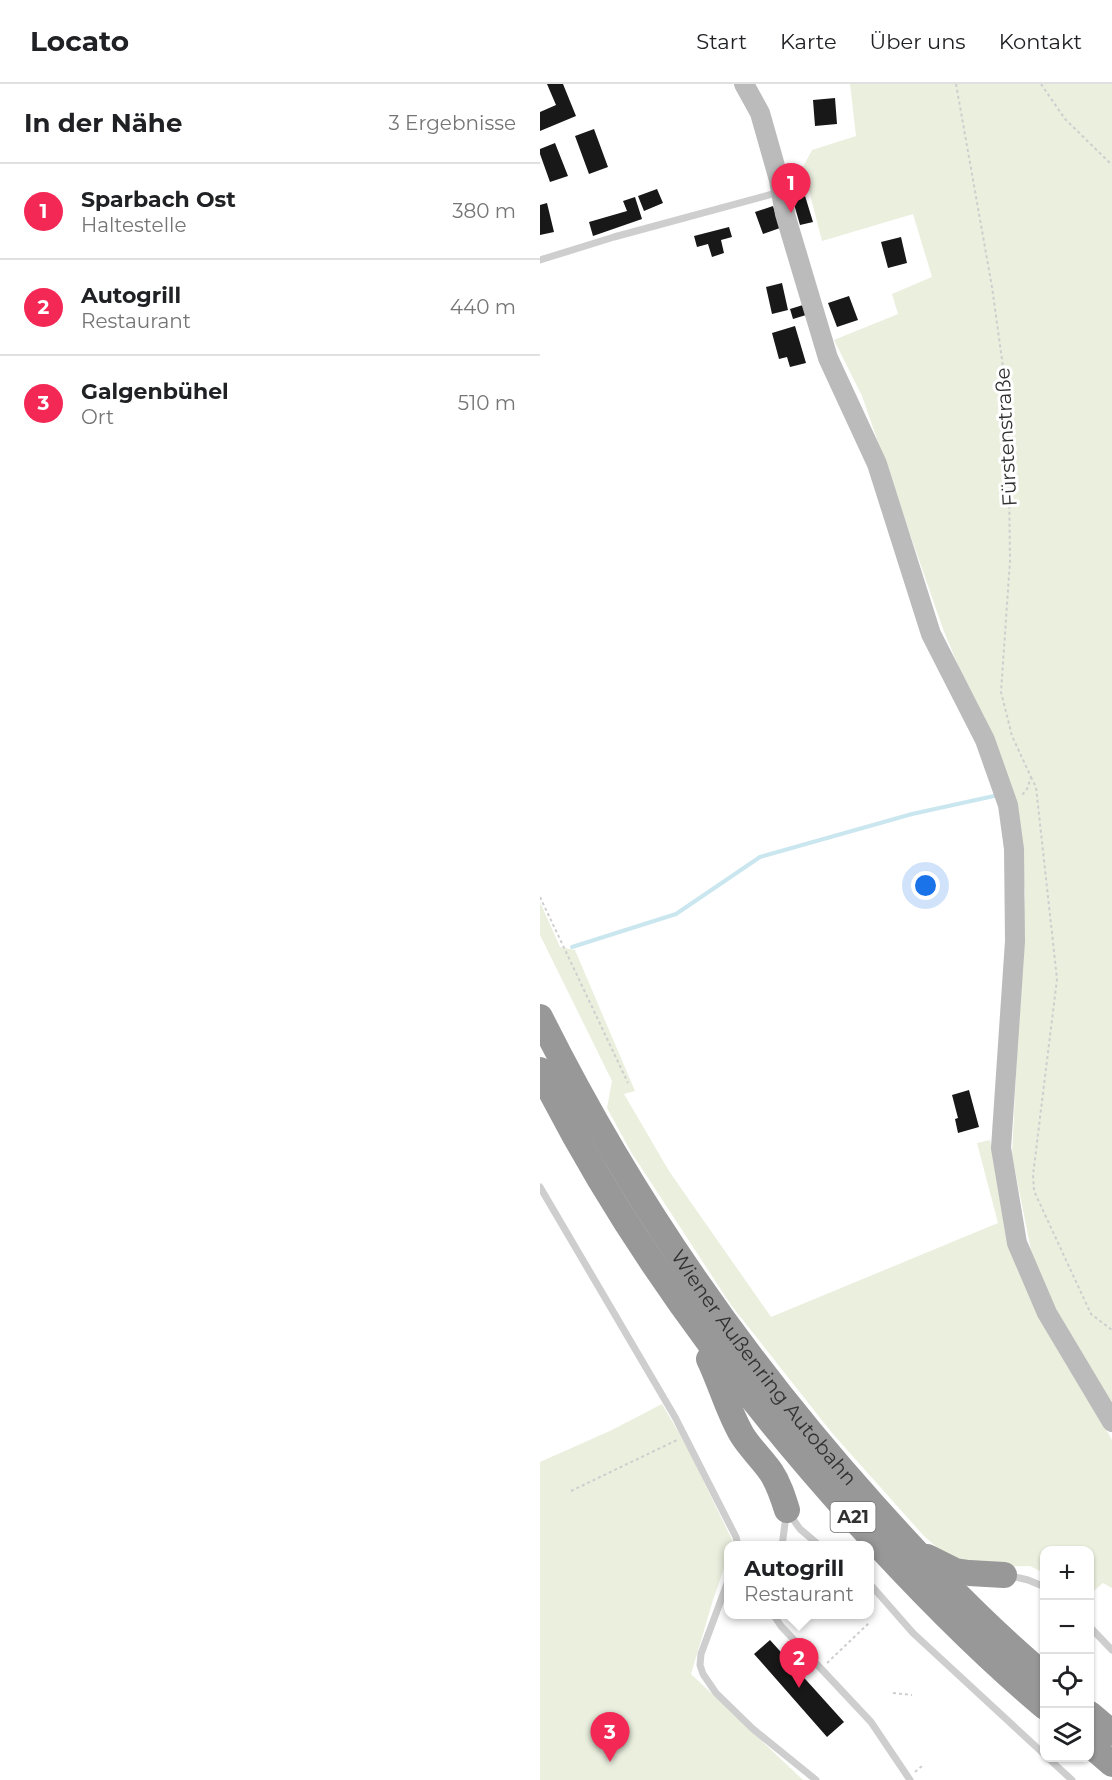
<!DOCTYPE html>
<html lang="de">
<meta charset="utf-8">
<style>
body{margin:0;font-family:Montserrat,sans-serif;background:#f2f2f2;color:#202124}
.controls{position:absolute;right:18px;bottom:18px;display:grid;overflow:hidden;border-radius:12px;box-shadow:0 2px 4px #0004}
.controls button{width:54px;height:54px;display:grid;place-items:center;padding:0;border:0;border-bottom:2px solid #e0e0e0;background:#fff;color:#202124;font:30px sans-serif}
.you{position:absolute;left:386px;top:802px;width:21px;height:21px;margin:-15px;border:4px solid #fff;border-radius:50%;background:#1a73e8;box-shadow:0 0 0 9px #1a73e833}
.badge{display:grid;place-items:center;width:39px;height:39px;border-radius:50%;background:#f32855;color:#fff;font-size:20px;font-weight:700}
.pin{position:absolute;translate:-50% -50px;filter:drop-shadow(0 2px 3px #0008)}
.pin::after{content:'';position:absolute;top:32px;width:21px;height:18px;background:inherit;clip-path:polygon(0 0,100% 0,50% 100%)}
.popup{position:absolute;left:184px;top:1457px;width:150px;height:78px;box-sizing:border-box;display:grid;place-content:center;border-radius:12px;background:#fff;filter:drop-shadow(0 2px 4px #0005);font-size:20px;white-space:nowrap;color:#757577}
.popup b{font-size:22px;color:#202124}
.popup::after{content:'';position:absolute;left:50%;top:100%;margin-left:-12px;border:12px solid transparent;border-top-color:#fff}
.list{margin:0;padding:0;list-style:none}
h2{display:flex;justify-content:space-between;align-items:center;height:78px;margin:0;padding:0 24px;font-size:26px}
h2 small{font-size:20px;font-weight:400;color:#757577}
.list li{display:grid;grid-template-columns:39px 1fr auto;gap:18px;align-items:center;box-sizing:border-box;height:96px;padding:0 24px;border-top:2px solid #e0e0e0}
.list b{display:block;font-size:22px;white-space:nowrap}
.list p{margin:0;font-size:20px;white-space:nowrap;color:#757577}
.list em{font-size:20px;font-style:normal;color:#757577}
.icon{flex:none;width:33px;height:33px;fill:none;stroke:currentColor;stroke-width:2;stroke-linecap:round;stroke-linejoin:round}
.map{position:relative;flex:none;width:572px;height:1696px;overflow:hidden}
header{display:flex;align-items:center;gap:36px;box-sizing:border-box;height:84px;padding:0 30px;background:#fff;border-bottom:2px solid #e0e0e0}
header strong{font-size:28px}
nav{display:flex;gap:33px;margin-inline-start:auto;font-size:21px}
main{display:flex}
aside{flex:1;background:#fff}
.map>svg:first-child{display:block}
.green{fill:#eaefde}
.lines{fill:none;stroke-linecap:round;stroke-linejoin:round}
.stream{stroke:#cae6ef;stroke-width:4}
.building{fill:#181818}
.path{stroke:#cecece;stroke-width:2;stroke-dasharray:3 3;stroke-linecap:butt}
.lane{stroke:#cecece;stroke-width:7}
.secondary{stroke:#bbb;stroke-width:20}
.highway{stroke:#989898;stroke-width:26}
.labels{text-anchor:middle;stroke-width:6;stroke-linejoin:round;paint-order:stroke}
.shield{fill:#fff;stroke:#6f6f6f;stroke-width:1.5}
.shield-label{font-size:18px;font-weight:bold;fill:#313131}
.street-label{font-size:20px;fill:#313131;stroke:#fff}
</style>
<header>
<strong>Locato</strong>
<nav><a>Start</a><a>Karte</a><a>Über uns</a><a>Kontakt</a></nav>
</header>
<main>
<aside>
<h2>In der Nähe<small>3 Ergebnisse</small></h2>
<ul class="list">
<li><span class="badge">1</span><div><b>Sparbach Ost</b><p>Haltestelle</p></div><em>380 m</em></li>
<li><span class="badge">2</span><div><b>Autogrill</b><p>Restaurant</p></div><em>440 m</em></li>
<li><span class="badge">3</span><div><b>Galgenbühel</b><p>Ort</p></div><em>510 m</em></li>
</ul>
</aside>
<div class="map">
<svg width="572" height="1696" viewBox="0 0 572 1696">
<rect width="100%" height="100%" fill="#fff"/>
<path class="green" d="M 310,0 L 572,0 L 572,1329 L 495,1186 L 472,1071 L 485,809 L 476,722 L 403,545 L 322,312 L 294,256 L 358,230 L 352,210 L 392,193 L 373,130 L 282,157 L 263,83 L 272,66 L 316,52 Z
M 0,818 L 20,863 L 35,866 L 95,1007 L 84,1010 L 129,1087 L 231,1233 L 458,1139 L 437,1059 L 450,1056 L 458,1100 L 537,1294 L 572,1356 L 572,1504 L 563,1499 L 550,1510 L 550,1466 L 505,1466 L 504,1489 L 490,1482 L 445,1483 L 410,1475 L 383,1451 L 292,1349 L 191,1221 L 91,1068 L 67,1024 L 72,997 L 0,851 Z
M 122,1320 L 145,1359 L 194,1460 L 188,1462 L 188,1473 L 173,1516 L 151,1590 L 263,1696 L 0,1696 L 0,1378 L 72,1346 Z"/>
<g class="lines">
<path class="stream" d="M 32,863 L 136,830 L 220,773 L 372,730 L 454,712"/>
</g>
<path class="building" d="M 7,0 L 23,0 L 36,32 L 0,47 L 0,28 L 16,21 Z
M 295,14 L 297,40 L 275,42 L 273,16 Z
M 54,45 L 68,83 L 49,90 L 35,52 Z
M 15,59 L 28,92 L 10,98 L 0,70 L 0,65 Z
M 262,102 L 273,138 L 260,141 L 250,106 Z
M 117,105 L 123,119 L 104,127 L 98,112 Z
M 95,113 L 102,135 L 53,152 L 49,138 L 87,127 L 83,117 Z
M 7,119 L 14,148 L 0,151 L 0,121 Z
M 233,122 L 240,144 L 223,150 L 215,128 Z
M 189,143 L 192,153 L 181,156 L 184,169 L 172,173 L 168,160 L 157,163 L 154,152 Z
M 361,153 L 367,179 L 348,184 L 341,158 Z
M 242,199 L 248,226 L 232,230 L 226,203 Z
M 309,212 L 318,236 L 297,243 L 288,219 Z
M 263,221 L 266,231 L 253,235 L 250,225 Z
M 255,242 L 266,279 L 250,283 L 247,273 L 239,275 L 232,249 Z
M 429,1006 L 439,1043 L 418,1049 L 415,1035 L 418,1034 L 412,1011 Z
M 230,1556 L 304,1638 L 287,1653 L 214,1570 Z"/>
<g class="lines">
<path class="path" d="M 416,0 L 452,203 L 468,319 L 470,477 L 461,608 L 472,652 L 491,693 L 487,705 L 482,711
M 501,0 L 525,35 L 572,81
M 491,693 L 496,703 L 517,895 L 493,1091 L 494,1107 L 551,1230 L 572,1246
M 0,813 L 88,999
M 31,1407 L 137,1356
M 287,1579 L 330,1538
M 353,1609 L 372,1611
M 375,1688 L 382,1682"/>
<path class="lane" d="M 0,176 L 74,153 L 240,108
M 0,1103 L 135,1333 L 196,1453 L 198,1462
M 250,1431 L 260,1445 L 280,1462
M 242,1462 L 246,1432
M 467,1491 L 488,1496 L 505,1503
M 188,1497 L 161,1570 L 160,1581 L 163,1590 L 176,1609 L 213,1645 L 276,1696
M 330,1500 L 373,1549 L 505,1671
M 233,1530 L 241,1542 L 331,1638 L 370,1696
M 550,1543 L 572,1566
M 508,1674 L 532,1696"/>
<path class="secondary" d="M 204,0 L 220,29 L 239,96 L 245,130 L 288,274 L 337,380 L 391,550 L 445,656 L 468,721 L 474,765 L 475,857 L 461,1064 L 477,1159 L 507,1229 L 572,1338"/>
<g class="highway">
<path id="s1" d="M 0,933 C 89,1112 200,1273 334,1422 C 388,1482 443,1540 505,1592"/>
<path d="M 0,986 C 82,1151 194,1302 317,1438 C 376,1503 437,1566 505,1623"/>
<path d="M 169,1275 C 181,1300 188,1327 202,1351 C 210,1364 222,1375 231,1388 C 239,1400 243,1413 247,1426"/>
<path d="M 387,1473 L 415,1487 L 429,1489 L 464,1491"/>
<path d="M 550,1630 L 572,1649"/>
<path d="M 550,1661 L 572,1680"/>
</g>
</g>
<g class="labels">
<rect class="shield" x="290.5" y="1418" width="45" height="30" rx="4.5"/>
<g class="shield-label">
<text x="313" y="1439">A21</text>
</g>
<g class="street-label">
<text transform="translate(466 353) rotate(-93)" y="7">Fürstenstraße</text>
<text dy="7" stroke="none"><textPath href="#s1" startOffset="417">Wiener Außenring Autobahn</textPath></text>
</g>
</g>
</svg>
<div class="controls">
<button>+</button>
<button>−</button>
<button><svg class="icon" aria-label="locate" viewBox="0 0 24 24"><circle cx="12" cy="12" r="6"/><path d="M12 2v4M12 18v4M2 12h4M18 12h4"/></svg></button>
<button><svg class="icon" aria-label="layers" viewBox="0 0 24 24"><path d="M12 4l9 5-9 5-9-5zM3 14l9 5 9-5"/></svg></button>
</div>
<div class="you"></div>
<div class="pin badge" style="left:251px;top:129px">1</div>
<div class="pin badge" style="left:259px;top:1604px">2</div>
<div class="popup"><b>Autogrill</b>Restaurant</div>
<div class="pin badge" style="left:70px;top:1678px">3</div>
</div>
</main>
